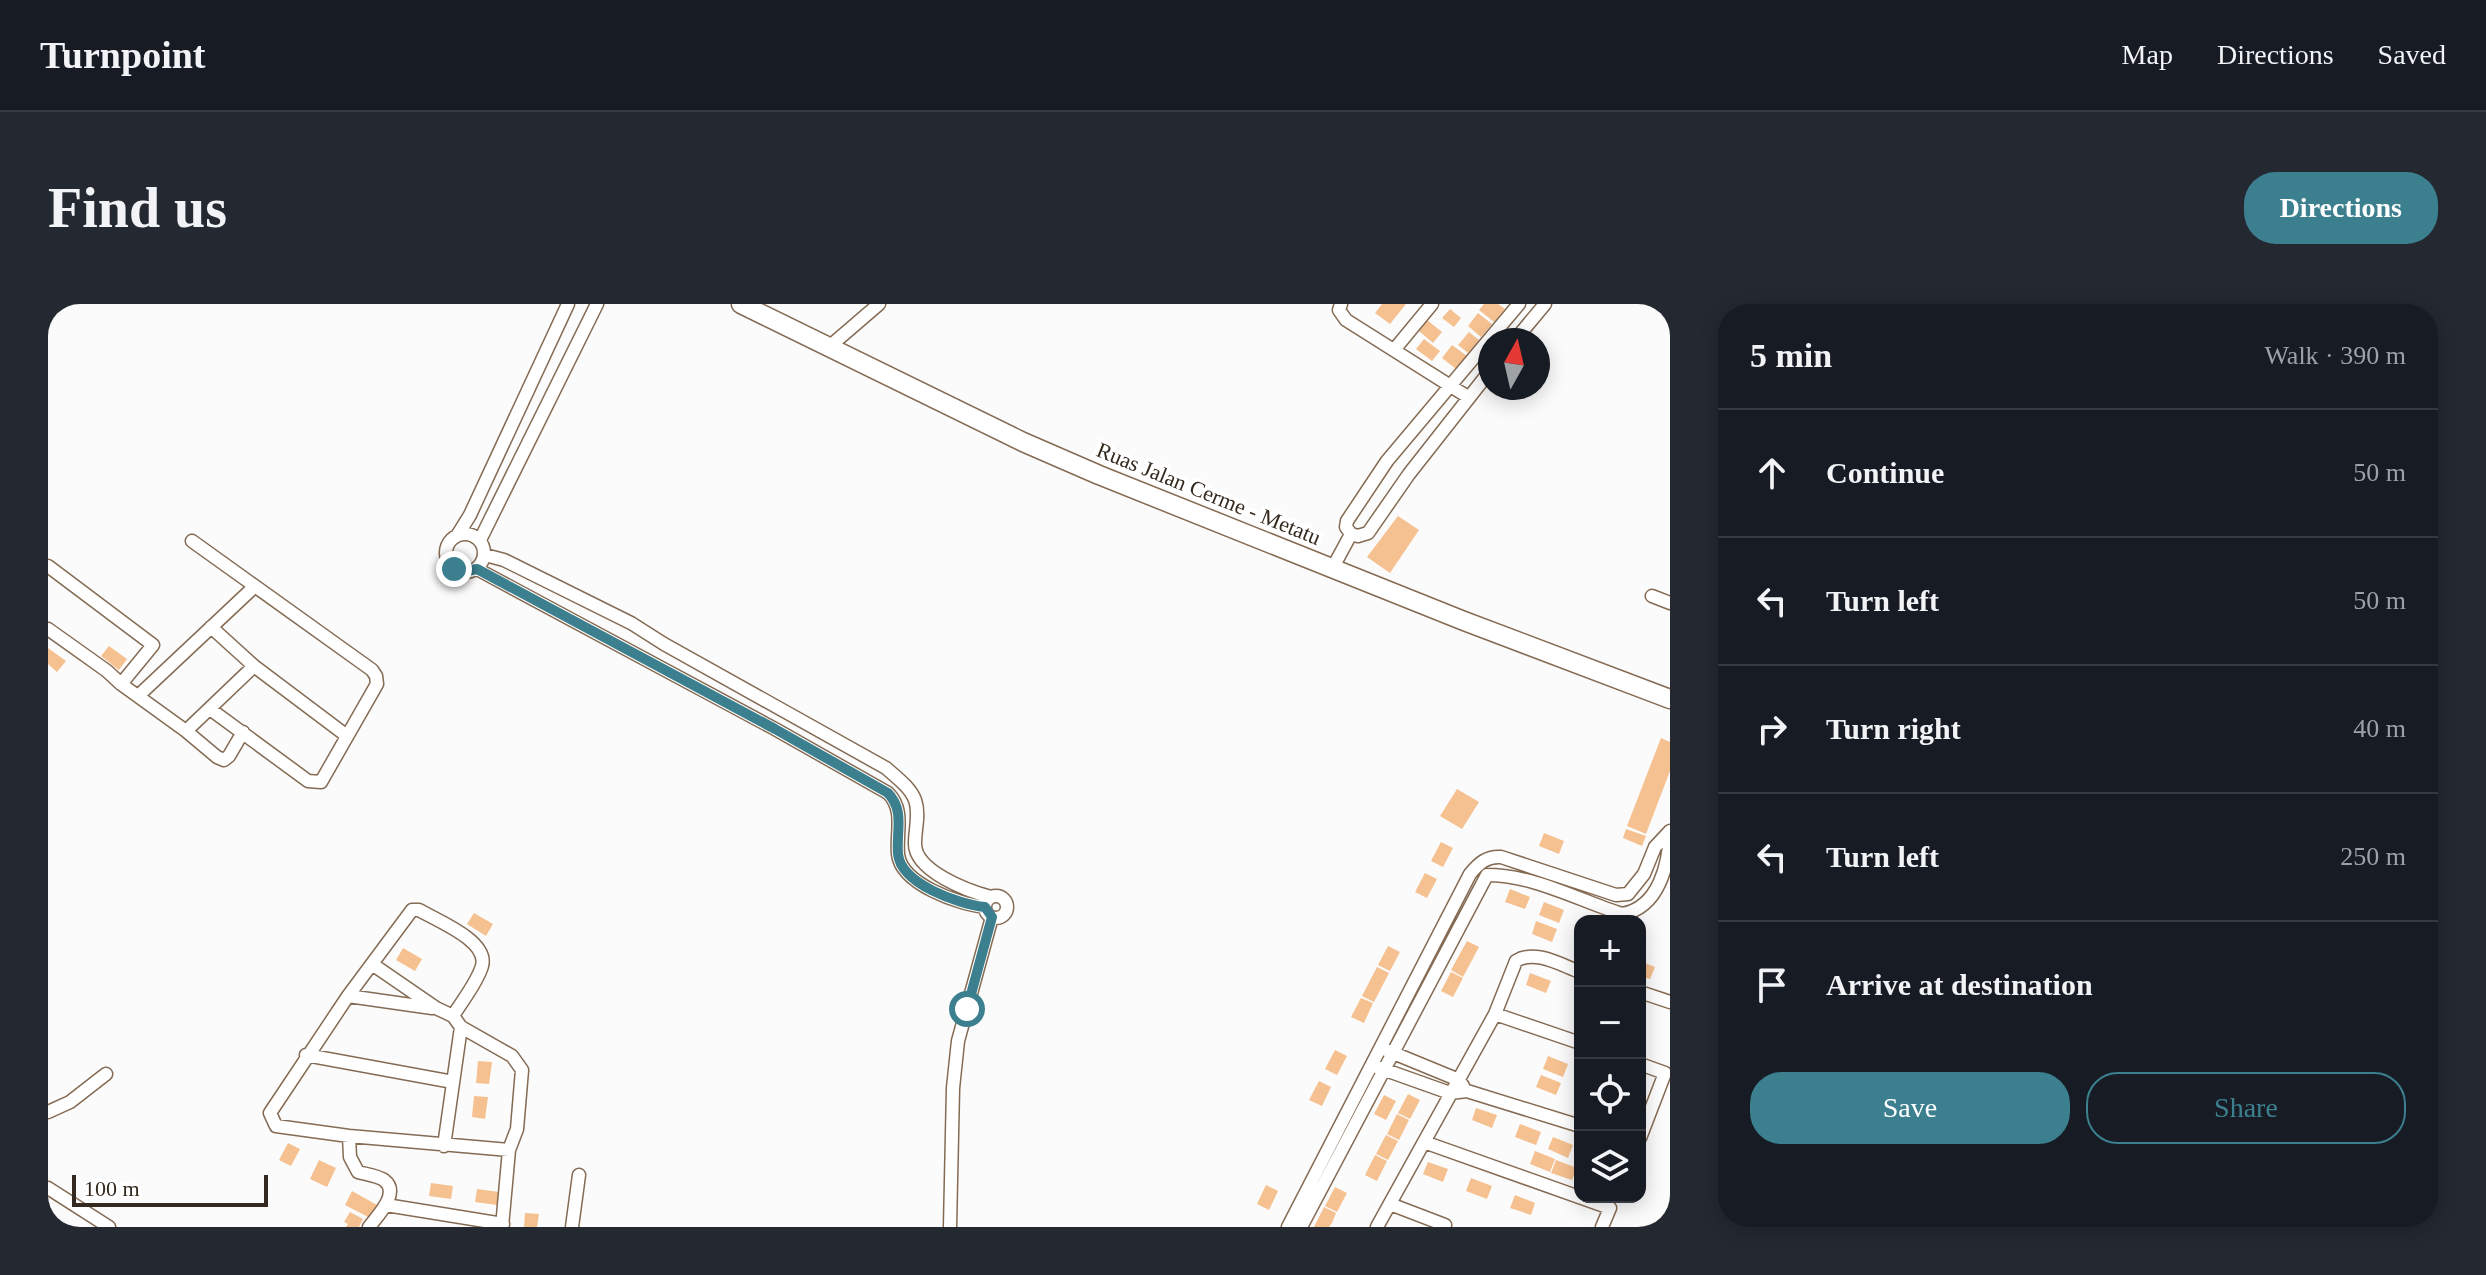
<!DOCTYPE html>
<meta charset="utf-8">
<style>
body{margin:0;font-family:Georgia,serif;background:#242831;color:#f1f3f6}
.controls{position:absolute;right:24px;bottom:24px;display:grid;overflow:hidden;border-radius:16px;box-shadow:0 4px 20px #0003}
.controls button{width:72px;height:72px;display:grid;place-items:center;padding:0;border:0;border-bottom:2px solid #363941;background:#171b24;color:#f1f3f6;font:40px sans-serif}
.compass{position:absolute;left:1430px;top:24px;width:72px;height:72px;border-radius:50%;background:#171b24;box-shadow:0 4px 20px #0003;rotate:8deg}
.scale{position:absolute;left:24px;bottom:20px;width:196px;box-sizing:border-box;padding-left:8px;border:4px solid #34291f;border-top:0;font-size:22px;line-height:28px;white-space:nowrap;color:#34291f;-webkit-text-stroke:6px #fff;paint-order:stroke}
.stop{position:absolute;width:24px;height:24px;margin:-18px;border:6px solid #3c808f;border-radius:50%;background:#fff}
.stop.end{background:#3c808f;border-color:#fff;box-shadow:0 2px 8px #0008}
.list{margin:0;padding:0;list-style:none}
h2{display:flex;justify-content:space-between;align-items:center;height:104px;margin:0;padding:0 32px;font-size:34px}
h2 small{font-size:26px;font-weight:400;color:#9ea1a6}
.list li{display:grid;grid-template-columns:52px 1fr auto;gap:24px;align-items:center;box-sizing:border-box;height:128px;padding:0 32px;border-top:2px solid #363941}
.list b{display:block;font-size:30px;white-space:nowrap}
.list em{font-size:26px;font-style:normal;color:#9ea1a6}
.actions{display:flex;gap:16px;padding:24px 32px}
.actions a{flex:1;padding:18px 0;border:2px solid #3c808f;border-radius:32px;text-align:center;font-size:28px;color:#3c808f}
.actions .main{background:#3c808f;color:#fff}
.icon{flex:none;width:44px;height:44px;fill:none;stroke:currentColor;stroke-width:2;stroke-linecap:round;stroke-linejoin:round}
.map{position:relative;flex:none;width:1622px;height:923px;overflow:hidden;border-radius:32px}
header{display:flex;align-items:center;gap:48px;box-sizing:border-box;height:112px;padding:0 40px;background:#171b24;border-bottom:2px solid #363941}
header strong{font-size:38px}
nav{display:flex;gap:44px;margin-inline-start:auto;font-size:28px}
.intro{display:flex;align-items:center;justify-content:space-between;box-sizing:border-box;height:192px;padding:0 48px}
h1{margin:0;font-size:56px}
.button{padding:20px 36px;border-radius:32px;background:#3c808f;color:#fff;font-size:28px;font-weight:700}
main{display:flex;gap:48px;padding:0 48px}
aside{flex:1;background:#171b24;border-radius:32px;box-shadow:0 4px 20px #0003}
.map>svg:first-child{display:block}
.building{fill:#f6c190}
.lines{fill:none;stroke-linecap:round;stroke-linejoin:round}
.minor-casing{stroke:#856b53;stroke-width:15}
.secondary-casing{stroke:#856b53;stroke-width:21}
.minor{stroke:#fff;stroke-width:12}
.secondary{stroke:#fff;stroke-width:18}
.route{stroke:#3c808f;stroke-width:10}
.labels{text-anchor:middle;stroke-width:8;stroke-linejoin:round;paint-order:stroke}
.street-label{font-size:22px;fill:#34291f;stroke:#fff}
</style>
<header>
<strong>Turnpoint</strong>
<nav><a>Map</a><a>Directions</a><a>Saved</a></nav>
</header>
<div class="intro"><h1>Find us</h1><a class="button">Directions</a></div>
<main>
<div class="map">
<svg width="1622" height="923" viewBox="0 0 1622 923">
<rect width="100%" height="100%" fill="#fbfbfb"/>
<path class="building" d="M 1334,0 L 1358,0 L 1342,20 L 1327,9 Z
M 1436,0 L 1450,0 L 1457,5 L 1446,18 L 1431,6 Z
M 1402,5 L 1413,14 L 1406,23 L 1394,14 Z
M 1430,9 L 1444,20 L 1433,33 L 1420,22 Z
M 1379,16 L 1394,28 L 1385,39 L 1371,27 Z
M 1421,28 L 1431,36 L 1420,49 L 1410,41 Z
M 1376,35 L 1392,47 L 1384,57 L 1368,45 Z
M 1404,41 L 1419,52 L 1408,65 L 1394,54 Z
M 1350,212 L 1371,226 L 1342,269 L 1319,253 Z
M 61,342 L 79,355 L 71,366 L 53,352 Z
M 0,344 L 18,357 L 9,368 L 0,360 Z
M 1613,434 L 1622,438 L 1622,467 L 1598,530 L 1579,522 Z
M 1409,485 L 1431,498 L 1414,525 L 1392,512 Z
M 1578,525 L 1598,532 L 1594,542 L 1575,534 Z
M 1496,529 L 1516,537 L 1511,550 L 1491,542 Z
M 1393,538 L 1405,544 L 1395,563 L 1383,557 Z
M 1377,569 L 1389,575 L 1379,594 L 1367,588 Z
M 1462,585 L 1482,593 L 1477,605 L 1457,598 Z
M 1496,598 L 1516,606 L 1511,619 L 1491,611 Z
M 426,609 L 445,620 L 438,632 L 419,620 Z
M 1488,617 L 1509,625 L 1504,638 L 1484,630 Z
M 1419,637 L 1431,643 L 1415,673 L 1403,666 Z
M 1340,642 L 1352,648 L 1342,667 L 1330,661 Z
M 355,644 L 374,655 L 367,667 L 348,656 Z
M 1592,657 L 1607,663 L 1602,675 L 1592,672 Z
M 1329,663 L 1341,669 L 1326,698 L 1314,692 Z
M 1403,668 L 1415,674 L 1405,693 L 1393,687 Z
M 1482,669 L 1503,677 L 1498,689 L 1478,681 Z
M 1313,694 L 1325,699 L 1316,719 L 1303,713 Z
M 1287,746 L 1299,752 L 1289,771 L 1277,765 Z
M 1500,752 L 1520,760 L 1515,773 L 1495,765 Z
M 430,757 L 444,758 L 441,780 L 428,779 Z
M 1493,771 L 1513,779 L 1508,791 L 1488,783 Z
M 1271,777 L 1283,783 L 1274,802 L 1261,796 Z
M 1360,790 L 1372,796 L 1362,815 L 1350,809 Z
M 1336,791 L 1348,797 L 1338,816 L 1326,810 Z
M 426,792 L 440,793 L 437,815 L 424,813 Z
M 1428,804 L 1449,811 L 1444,824 L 1424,816 Z
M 1349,810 L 1361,816 L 1351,836 L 1339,830 Z
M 1472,820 L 1493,828 L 1488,841 L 1467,833 Z
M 1338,831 L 1350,837 L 1340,856 L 1328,850 Z
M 1505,833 L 1525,841 L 1520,854 L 1500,845 Z
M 240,839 L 252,845 L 243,862 L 231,856 Z
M 1487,847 L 1507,855 L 1502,868 L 1482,860 Z
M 1327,851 L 1339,857 L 1329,877 L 1317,871 Z
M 271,856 L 288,864 L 279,883 L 262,875 Z
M 1508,856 L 1529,864 L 1524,876 L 1503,869 Z
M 1380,858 L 1400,865 L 1395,878 L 1375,870 Z
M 1423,874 L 1444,882 L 1439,895 L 1418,887 Z
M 383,879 L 405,882 L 403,895 L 381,892 Z
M 1218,881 L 1230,887 L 1221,906 L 1209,900 Z
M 1287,883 L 1299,889 L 1289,908 L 1277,902 Z
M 429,885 L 451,888 L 449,901 L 427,898 Z
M 304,887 L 329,901 L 322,914 L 297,901 Z
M 1467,891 L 1487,899 L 1483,911 L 1462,904 Z
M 1276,903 L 1288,909 L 1284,919 L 1281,923 L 1266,923 Z
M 302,908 L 315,915 L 311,923 L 298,923 L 300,920 L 296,918 Z
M 477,909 L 491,910 L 489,923 L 476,923 Z"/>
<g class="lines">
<defs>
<path id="minor" d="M 1293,0 L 1291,6 L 1298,16 L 1420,93
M 1467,36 L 1497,0
M 781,43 L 831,0
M 1346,46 L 1384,0
M398 249a19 19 0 1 1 38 0a19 19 0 1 1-38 0Z
M 1303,230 L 1310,232 L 1320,229 L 1361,170 L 1442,67
M 409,232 L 422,211 L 520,0
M 432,236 L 549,0
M 144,237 L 324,366 L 328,372 L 329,380 L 273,478 L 260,477 L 162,405
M 437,251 L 456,256 L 583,319 L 616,340 L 838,464 C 848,473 862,483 867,496 C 872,510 867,525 867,539 C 866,567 920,587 943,593
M 0,262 L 105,341 L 73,380 L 59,367 L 0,325
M 429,265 L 727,425 L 840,489 C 857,506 848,528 850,550 C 853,580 910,600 937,603
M 1284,265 L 1303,230 L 1298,223 L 1299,217 L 1339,157 L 1471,0
M 1604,292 L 1622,299
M 163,323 L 206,362 L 299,432
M 73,380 L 138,427 L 169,453 L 176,456 L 181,452 L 195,428
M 90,392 L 206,283
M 138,427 L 206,362
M937 603a11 11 0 1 1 22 0a11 11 0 1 1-22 0Z
M 324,660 L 388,704 L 405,712 L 413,723 L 464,752 L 474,766 L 469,825 L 461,846 L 454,923
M 1592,688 L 1622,698
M 300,692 L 384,704
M 1447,710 L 1468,657 C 1487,645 1513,661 1532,668
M 405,712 C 414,697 429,679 434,662 C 441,637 390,617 371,606 L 364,606 L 300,692 L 222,809 L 228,822 L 301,832 L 461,846
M 1338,746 L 1411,776 L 1415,782
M 258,751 L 405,778
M 1592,760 L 1617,769 L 1592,834
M 1329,763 L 1402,789 L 1419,787 L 1532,822
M 0,808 L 22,798 L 58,770
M 301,832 L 302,853 L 310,868 C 317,870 330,872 336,876 C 353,889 329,912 321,923
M 1376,838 L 1447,710 L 1532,739
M 396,842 L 413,723
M 0,884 L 61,923
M 1342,900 L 1397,921
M 338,901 L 455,920
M 524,923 L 531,871
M 902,923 L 905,784 L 910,737 L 944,613
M 1240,923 L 1422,570 C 1431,559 1439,552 1453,553 L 1568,591 L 1580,590 L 1596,570 L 1607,543 L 1622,527
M 1253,923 L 1439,571 C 1486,571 1530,596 1574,610 C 1611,604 1621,560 1622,528
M 1329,923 L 1376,838 L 1562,904 L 1554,923"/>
<path id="secondary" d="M 693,0 L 975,138 L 1051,171 L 1416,317 L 1622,395"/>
</defs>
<use href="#minor" class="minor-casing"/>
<use href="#secondary" class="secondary-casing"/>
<use href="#minor" class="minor"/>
<use href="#secondary" class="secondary"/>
</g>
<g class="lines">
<path class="route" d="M 406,265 L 413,268 L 429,265 L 727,425 L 840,489 C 857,507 848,527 850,550 C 853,580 910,600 937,603 L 944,613 L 919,705"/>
</g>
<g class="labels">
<g class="street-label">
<text transform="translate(1161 189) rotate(22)" y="8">Ruas Jalan Cerme - Metatu</text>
</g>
</g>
</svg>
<div class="controls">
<button>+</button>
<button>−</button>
<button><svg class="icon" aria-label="locate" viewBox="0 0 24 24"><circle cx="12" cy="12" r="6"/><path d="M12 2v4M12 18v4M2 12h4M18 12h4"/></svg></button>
<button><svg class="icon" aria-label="layers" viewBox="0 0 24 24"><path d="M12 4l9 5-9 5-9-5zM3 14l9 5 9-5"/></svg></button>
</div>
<svg class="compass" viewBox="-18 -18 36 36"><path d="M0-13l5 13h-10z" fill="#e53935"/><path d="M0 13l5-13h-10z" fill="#9ea1a6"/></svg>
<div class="scale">100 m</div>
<div class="stop" style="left:919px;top:705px"></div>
<div class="stop end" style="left:406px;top:265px"></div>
</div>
<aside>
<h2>5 min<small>Walk · 390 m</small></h2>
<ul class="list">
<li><svg class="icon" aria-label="ahead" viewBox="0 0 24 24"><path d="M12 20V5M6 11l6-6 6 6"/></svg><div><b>Continue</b></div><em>50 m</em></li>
<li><svg class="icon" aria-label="left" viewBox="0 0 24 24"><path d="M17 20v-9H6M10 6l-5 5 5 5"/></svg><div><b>Turn left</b></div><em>50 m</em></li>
<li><svg class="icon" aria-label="right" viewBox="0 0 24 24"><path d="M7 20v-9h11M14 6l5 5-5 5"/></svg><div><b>Turn right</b></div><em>40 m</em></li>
<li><svg class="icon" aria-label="left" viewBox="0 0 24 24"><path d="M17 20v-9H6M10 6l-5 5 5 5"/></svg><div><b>Turn left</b></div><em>250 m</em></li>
<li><svg class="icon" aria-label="arrive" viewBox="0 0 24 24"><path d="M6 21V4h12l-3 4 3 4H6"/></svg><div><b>Arrive at destination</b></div></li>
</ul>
<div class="actions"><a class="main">Save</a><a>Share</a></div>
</aside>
</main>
